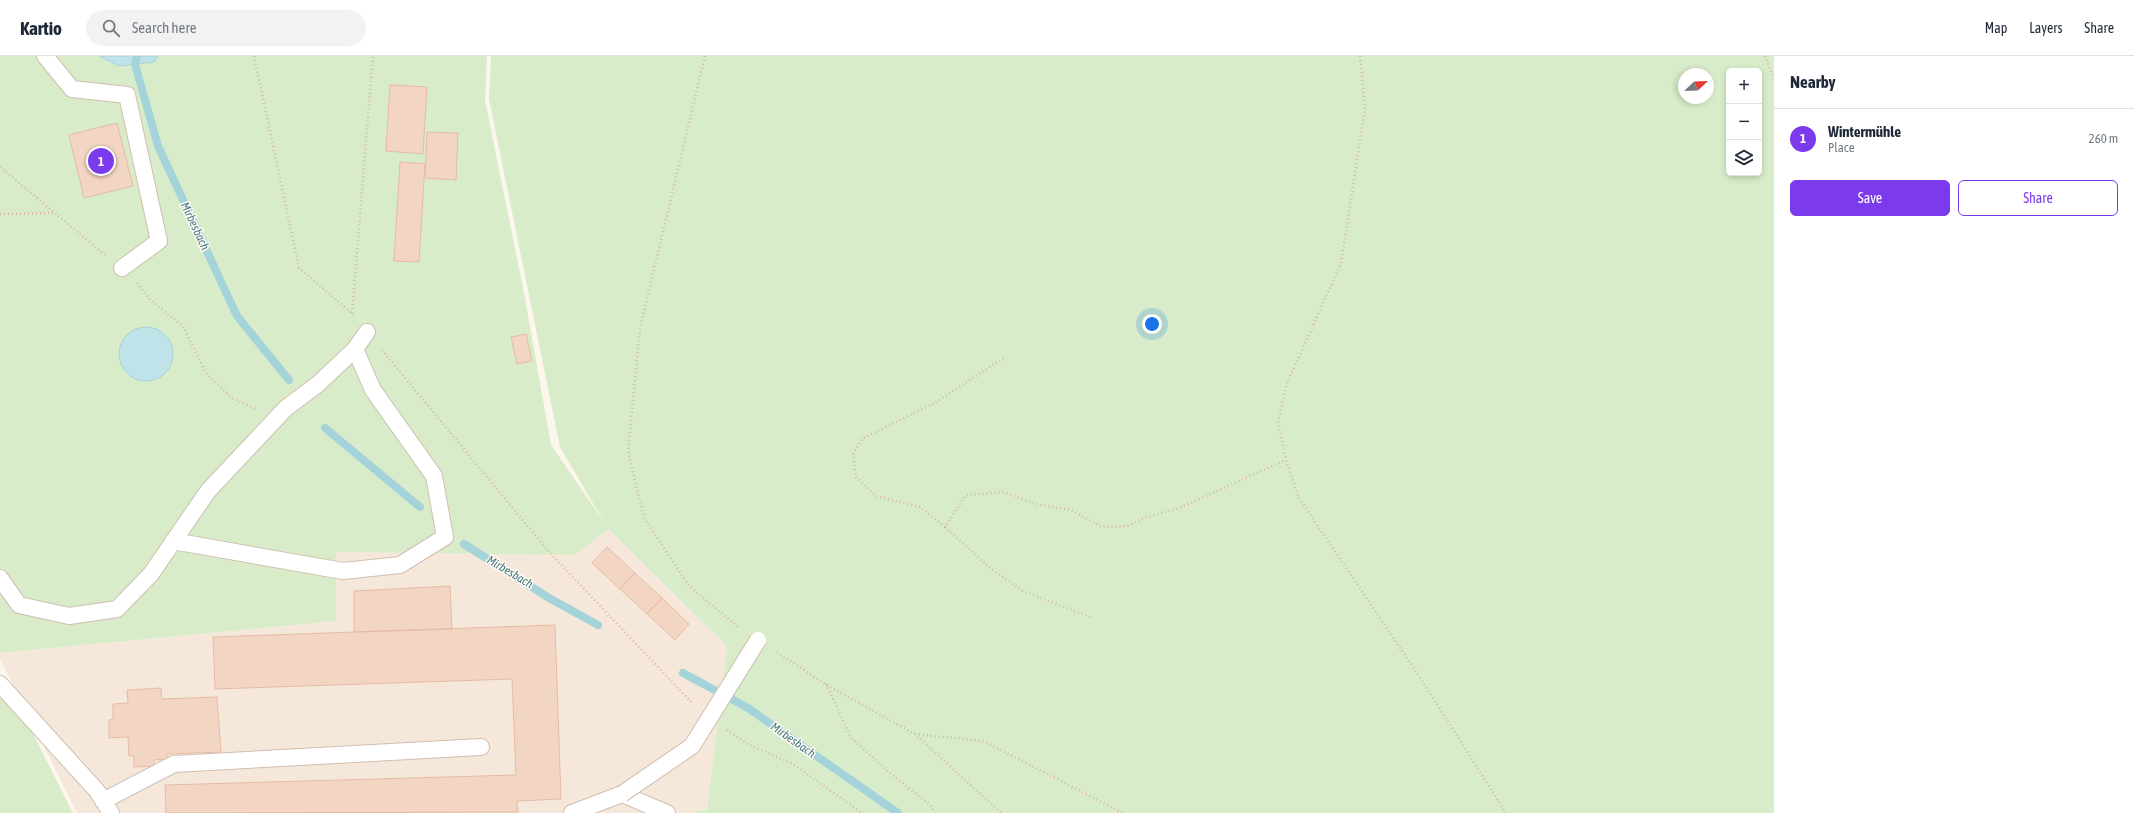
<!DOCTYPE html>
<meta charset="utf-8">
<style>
body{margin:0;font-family:"Asap Condensed",sans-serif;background:#f2f2f3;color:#1f2937}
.controls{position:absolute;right:12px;top:12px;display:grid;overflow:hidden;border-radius:6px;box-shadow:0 2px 6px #0003}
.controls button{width:36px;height:36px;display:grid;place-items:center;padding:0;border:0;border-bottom:1px solid #e0e1e3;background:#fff;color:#1f2937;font:20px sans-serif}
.compass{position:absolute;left:1678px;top:12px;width:36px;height:36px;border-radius:50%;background:#fff;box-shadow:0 2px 6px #0003;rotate:67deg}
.you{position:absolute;left:1152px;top:268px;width:14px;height:14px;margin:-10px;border:3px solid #fff;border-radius:50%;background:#1a73e8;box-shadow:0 0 0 6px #1a73e833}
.badge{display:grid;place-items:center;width:26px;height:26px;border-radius:50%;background:#7c3aed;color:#fff;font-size:13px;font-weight:700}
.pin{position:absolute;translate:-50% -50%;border:2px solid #fff;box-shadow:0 1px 4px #0006}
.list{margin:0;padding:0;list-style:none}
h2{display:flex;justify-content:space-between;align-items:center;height:52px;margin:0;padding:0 16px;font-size:17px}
h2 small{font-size:13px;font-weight:400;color:#747a83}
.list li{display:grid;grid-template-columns:26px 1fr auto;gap:12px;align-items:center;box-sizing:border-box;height:60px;padding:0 16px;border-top:1px solid #e0e1e3}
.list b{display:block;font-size:15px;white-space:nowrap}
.list p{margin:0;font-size:13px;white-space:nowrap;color:#747a83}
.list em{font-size:13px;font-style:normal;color:#747a83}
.actions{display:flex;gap:8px;padding:12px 16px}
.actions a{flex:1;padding:9px 0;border:1px solid #7c3aed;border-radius:6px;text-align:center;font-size:14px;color:#7c3aed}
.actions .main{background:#7c3aed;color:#fff}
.icon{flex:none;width:22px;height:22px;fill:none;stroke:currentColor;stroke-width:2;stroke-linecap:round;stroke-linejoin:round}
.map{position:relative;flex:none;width:1774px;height:757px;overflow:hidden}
header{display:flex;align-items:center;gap:24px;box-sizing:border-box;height:56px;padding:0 20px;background:#fff;border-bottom:1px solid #e0e1e3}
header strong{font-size:19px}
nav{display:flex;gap:22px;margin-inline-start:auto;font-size:14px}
.search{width:280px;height:36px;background:#f2f2f3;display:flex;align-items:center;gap:10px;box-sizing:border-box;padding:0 14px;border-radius:22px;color:#747a83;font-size:15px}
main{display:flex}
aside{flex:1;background:#fff}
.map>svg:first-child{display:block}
.residential{fill:#f5e8da}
.green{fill:#d8ecc9;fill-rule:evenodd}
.water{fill:#bfe3e8;stroke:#a5d3da}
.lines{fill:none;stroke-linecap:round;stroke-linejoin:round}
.stream{stroke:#a5d3da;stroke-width:8}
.building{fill:#f3d5c3;stroke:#e6bba3}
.service-casing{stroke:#d1beb0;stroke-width:18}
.path{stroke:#d9b8a5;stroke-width:2.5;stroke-dasharray:1 3;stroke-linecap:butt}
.service{stroke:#fff;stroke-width:16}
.service-bridge-casing{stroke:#d1beb0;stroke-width:18;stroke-linecap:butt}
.service-bridge{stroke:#fff;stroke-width:16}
.labels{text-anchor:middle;stroke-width:3;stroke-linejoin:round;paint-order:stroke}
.water-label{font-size:12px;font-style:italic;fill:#437c86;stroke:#fffaf3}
</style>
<header>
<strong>Kartio</strong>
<div class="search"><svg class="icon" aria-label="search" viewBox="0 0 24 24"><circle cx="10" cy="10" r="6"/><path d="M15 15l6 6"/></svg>Search here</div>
<nav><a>Map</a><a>Layers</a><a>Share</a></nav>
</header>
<main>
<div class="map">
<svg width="1774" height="757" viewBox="0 0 1774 757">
<rect width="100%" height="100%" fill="#fdf6ec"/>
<path class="residential" d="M 608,473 L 727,590 L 707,753 L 692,757 L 77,757 L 0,603 L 0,597 L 336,565 L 335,496 L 576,499 Z"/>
<path class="green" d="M 0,0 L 487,0 L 485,44 L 524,237 L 551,389 L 604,466 L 560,391 L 489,43 L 491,0 L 1774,0 L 1774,757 L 692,757 L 707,753 L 727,590 L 608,473 L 576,499 L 336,496 L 336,565 L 0,597 ZM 1729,15 L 1759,15 L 1759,117 L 1729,117 ZM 1684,18 L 1708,18 L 1708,42 L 1684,42 Z
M 0,638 L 28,668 L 73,757 L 0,757 Z"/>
<path class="water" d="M 99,0 L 158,0 L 154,6 L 119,10 Z
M119 298a27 27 0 1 1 54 0a27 27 0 1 1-54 0Z"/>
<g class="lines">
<path class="stream" d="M 137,0 L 135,8 L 158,90 L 237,260 L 289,324
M 325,372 L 420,451
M 464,488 L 549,542 L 598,569
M 683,617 L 748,652 L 898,757"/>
</g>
<path class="building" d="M 390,29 L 427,31 L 423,98 L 386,95 Z
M 117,67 L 133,130 L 84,142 L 69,79 Z
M 427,76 L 458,77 L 456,124 L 425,122 Z
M 400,106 L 425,108 L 419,206 L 394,205 Z
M 526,278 L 532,305 L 517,308 L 511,281 Z
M 607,491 L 635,517 L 620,533 L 592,507 Z
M 635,517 L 662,542 L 647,558 L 620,533 Z
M 450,530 L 452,573 L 354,576 L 354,535 Z
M 662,542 L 689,568 L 675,584 L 647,558 Z
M 555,569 L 561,743 L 517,745 L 518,756 L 166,757 L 165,729 L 516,719 L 512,623 L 215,633 L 213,581 Z
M 161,632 L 162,643 L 217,641 L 221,696 L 167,698 L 167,703 L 154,704 L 154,710 L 134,711 L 134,700 L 129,700 L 128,681 L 109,682 L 109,664 L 113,663 L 113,648 L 128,647 L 127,634 Z"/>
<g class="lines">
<defs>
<path id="service" d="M 45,0 L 72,33 L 127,39 L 159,185 L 122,212
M 173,485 L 343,515 L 400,509 L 445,481 L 434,420 L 373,334 L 355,293
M 0,522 L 19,549 L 69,560 L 117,553 L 151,518 L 208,435 L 286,352 L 318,328 L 355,293 L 367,276
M 0,628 L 97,735 L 111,757
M 103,745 L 174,708 L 481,691
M 572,757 L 622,738 L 667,757"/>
</defs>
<use href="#service" class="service-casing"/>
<path class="path" d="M 254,0 L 299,212 L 354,259
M 705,0 L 640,272 L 628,395 L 644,462 L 689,530 L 739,572
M 1360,0 L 1365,52 L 1341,208 L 1287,327 L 1278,366 L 1286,404 L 1299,442 L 1419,620 L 1506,757
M 1765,0 L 1774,23
M 0,111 L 105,199
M 0,158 L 53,157
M 137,227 L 150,244 L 183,270 L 206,317 L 232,342 L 255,353
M 352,257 L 373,0
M 382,294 L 550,497 L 693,648
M 945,471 L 920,451 L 876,440 L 856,421 L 853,398 L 863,382 L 933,348 L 1005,301
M 1090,561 L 1023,535 L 990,512 L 945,471 L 966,439 L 1004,436 L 1036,448 L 1071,454 L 1102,471 L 1127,470 L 1146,461 L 1177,453 L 1286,404
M 777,596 L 825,628 L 915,678 L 1001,757
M 826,628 L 851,682 L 890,717 L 930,749 L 935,757
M 727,674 L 746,687 L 793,708 L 862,757
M 915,678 L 983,685 L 1123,757"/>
<use href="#service" class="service"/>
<defs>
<path id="service-bridge" d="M 622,738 L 692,690 L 758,584"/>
</defs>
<use href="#service-bridge" class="service-bridge-casing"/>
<use href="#service-bridge" class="service-bridge"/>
</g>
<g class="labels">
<g class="water-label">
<text transform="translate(195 170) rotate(65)" y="4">Mirbesbach</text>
<text transform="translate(510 516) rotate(31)" y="4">Mirbesbach</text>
<text transform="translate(793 684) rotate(35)" y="4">Mirbesbach</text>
</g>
</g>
</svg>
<div class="controls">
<button>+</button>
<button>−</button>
<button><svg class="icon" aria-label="layers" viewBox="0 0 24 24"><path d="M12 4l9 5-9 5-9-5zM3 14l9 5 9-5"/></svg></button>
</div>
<svg class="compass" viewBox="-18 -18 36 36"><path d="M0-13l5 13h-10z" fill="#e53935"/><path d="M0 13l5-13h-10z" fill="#747a83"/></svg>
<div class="you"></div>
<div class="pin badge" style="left:101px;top:105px">1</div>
</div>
<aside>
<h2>Nearby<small></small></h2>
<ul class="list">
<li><span class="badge">1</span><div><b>Wintermühle</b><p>Place</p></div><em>260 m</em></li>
</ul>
<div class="actions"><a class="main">Save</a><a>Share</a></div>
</aside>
</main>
